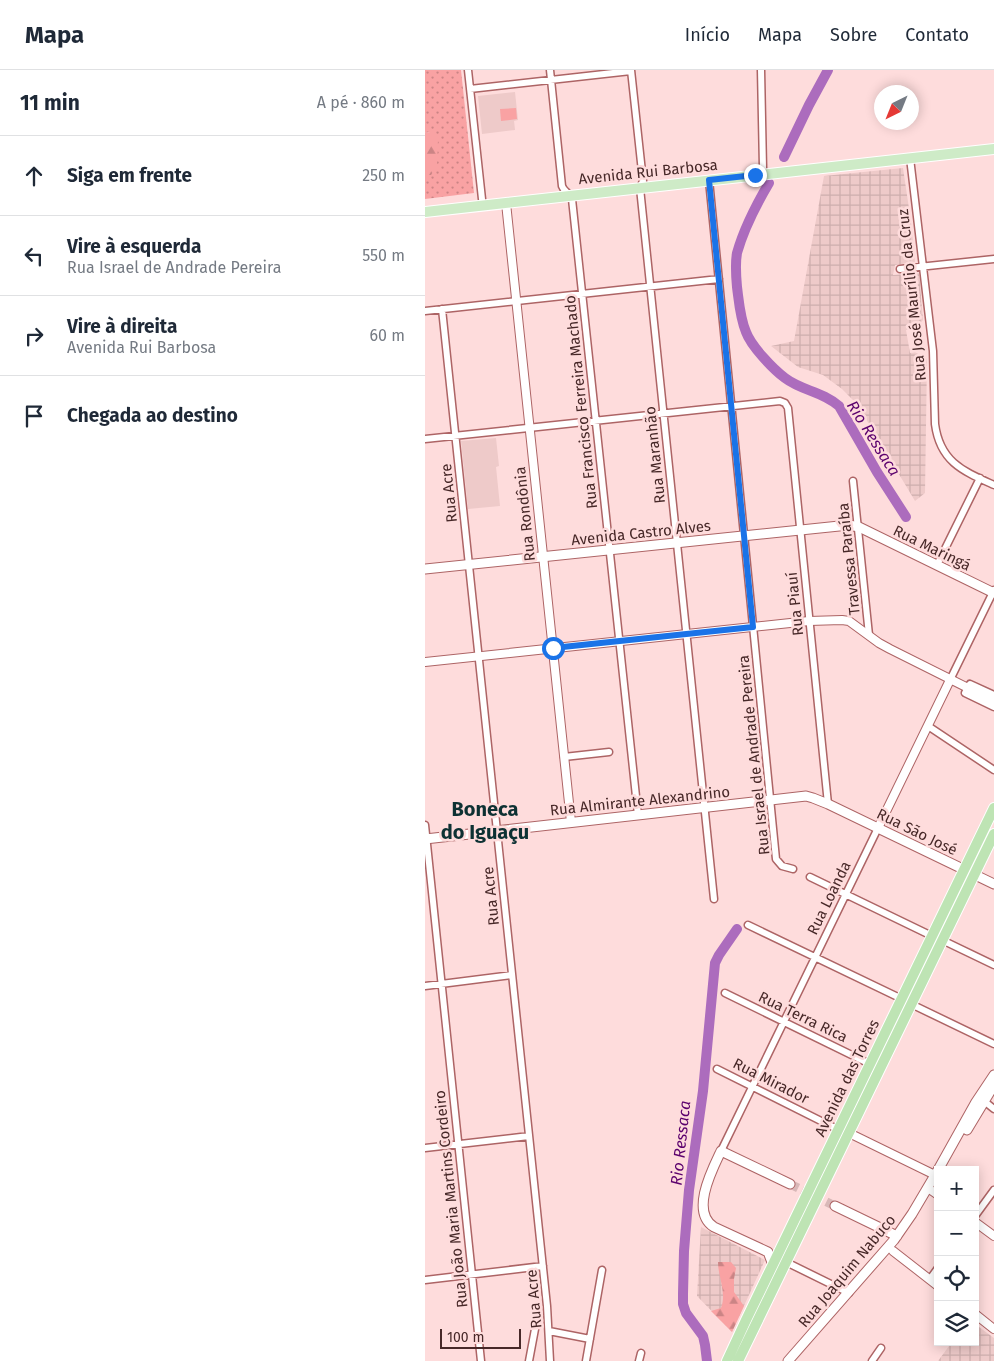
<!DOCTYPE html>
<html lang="pt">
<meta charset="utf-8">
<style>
body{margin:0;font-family:"Fira Sans",sans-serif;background:#f6f6f7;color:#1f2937}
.controls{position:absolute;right:15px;bottom:15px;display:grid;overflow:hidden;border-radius:0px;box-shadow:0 2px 12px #0003}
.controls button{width:45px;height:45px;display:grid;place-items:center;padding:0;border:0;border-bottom:1px solid #e0e1e3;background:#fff;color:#1f2937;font:25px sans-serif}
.compass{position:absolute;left:449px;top:15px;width:45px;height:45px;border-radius:50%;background:#fff;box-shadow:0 2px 12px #0003;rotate:223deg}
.scale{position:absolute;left:15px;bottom:12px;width:81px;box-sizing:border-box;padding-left:5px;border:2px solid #472828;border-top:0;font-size:14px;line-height:18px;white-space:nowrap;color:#472828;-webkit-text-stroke:4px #fedcdc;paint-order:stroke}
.stop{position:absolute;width:15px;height:15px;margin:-11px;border:4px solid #1a73e8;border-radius:50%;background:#fff}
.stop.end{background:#1a73e8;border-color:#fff;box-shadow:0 1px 5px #0008}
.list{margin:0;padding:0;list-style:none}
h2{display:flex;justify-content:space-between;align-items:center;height:65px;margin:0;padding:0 20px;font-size:21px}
h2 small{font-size:16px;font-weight:400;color:#747a83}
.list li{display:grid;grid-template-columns:32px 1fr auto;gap:15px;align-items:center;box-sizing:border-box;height:80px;padding:0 20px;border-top:1px solid #e0e1e3}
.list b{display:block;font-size:19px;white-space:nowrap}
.list p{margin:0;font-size:16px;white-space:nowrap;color:#747a83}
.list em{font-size:16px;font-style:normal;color:#747a83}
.icon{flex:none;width:28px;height:28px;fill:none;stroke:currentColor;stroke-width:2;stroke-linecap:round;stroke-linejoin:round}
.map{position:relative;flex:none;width:569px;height:1291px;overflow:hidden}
header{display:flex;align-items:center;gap:30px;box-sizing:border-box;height:70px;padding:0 25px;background:#fff;border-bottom:1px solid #e0e1e3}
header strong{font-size:24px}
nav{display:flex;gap:28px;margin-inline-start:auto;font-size:18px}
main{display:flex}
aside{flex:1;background:#fff}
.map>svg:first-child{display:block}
.built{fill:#eecac9}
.industrial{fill:url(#industrial-grid)}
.grass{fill:url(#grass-dots)}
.forest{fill:url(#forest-firs)}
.pitch{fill:#f9a2a3}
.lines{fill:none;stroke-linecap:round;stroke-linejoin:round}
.river{stroke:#ac6cbd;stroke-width:10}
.secondary-tunnel{stroke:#d9b8b8;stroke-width:9;stroke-dasharray:9 4.5;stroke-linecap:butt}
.minor-casing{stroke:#ad6465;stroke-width:9}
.tertiary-casing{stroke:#ad6465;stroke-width:10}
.secondary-casing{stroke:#ad6465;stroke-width:11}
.primary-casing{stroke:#fff;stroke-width:12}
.trunk-casing{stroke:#fff;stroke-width:12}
.minor{stroke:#fff;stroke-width:6}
.tertiary{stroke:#fff;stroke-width:8}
.secondary{stroke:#fff;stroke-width:9}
.primary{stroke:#ceebc7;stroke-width:10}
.trunk{stroke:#bee4b4;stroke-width:10}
.route{stroke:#1a73e8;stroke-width:6}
.labels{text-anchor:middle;stroke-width:5;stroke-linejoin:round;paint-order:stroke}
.street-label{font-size:15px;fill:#472828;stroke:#fedcdc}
.water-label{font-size:16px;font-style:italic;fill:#5b016d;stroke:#fedcdc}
.district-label{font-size:20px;font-weight:bold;fill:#0d3133;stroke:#fedcdc}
</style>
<header>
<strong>Mapa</strong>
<nav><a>Início</a><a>Mapa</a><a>Sobre</a><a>Contato</a></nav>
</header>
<main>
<aside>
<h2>11 min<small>A pé · 860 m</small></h2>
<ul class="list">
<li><svg class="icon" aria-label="ahead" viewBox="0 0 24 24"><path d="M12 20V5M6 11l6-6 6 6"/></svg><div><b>Siga em frente</b></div><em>250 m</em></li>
<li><svg class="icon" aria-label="left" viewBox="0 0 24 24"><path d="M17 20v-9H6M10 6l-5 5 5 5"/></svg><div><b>Vire à esquerda</b><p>Rua Israel de Andrade Pereira</p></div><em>550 m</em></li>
<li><svg class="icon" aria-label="right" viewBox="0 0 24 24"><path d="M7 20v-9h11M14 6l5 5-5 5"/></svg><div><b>Vire à direita</b><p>Avenida Rui Barbosa</p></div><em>60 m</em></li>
<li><svg class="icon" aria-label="arrive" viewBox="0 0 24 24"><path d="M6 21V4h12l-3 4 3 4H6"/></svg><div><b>Chegada ao destino</b></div></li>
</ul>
</aside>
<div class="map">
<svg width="569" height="1291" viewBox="0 0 569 1291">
<defs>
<pattern id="industrial-grid" width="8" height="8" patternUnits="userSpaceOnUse" patternTransform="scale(1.25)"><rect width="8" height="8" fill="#eecac9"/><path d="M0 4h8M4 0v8" fill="none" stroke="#cdaead"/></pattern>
<pattern id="grass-dots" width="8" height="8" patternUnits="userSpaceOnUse" patternTransform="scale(1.25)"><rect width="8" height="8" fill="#f9a2a3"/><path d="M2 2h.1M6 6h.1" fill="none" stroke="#cb8485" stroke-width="1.8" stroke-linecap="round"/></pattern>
<pattern id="forest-firs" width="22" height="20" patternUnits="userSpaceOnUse" patternTransform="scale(1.25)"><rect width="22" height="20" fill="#f9a2a3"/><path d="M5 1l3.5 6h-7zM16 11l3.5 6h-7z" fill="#cb8485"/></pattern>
</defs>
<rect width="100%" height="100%" fill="#fedcdc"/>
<path class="built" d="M 90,22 L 93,50 L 89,51 L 90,60 L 57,64 L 53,26 Z
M 71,368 L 74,396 L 71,397 L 75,436 L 43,439 L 36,371 Z"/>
<path class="industrial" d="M 478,98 L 486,152 L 490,192 L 470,195 L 468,205 L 494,203 L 498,250 L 491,258 L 481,260 L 485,283 L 490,282 L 502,289 L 500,423 L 490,431 L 444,354 L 431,333 L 417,319 L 398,305 L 373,297 L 346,276 L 369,271 L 399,106 Z
M 276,1157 L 340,1190 L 307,1262 L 272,1226 Z
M 550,1254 L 569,1268 L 569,1291 L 513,1291 L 527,1272 L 550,1272 Z"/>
<path class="grass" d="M 0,0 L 36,0 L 49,123 L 0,129 L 0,105 L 6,105 L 5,62 L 0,63 Z"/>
<path class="forest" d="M 5,62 L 13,69 L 12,96 L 6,105 L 0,105 L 0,63 Z
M 293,1192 L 306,1192 L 311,1198 L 309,1209 L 309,1222 L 319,1236 L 307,1262 L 286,1241 L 296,1238 C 302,1223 293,1207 293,1192 Z"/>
<path class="pitch" d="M 91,38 L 92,49 L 76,51 L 75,39 Z"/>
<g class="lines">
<path class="river" d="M 359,87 L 384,35 L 403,0
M 344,113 C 331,135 319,158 312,183 C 310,194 311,206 312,217 C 314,232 315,248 321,262 C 326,276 348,299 360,308 C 377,321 397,321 414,336 L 452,402 L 481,447
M 282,1291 L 280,1275 L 278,1266 L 261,1243 L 258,1234 L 258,1224 L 259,1181 L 264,1120 L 278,1021 L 290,893 L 294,885 L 312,859"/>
<path class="secondary-tunnel" d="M 365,1114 L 410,1136"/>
<defs>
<path id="minor" d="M 43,0 L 57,129
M 125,0 L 137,116 C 139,122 145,123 147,129 L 213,745
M 206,0 L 218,111 L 215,118 L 289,829
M 336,0 L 338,98
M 45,19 L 206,1
M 485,88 L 508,281 L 510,354 C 515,392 538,401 569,415
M 284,110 L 351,789 L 357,796 L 368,799
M 475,199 L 569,189
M 17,239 L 122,1236 L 125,1291
M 0,241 L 294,209
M 0,369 L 355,331 L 360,333 L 363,338 L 403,734
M 428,411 L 444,565
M 512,495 L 555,408
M 525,610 L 569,520
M 569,625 L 545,614 L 540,623 L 569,637
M 503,656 L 569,700
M 139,687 L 184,682
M 0,755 L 56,1291
M 385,807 L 507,866
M 323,855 L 477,929
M 517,870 L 569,895
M 0,916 L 87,905
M 300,923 L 445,994
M 486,934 L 569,974
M 292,999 L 414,1060
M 559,1031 L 569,1039
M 0,1078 L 104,1066
M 296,1081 L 453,758
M 550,1146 L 569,1120
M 361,1192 L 424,1223
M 505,1209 L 513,1198
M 0,1210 L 118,1196
M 124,1261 L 165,1269
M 104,1291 L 110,1259
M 161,1291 L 177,1200
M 214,1291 L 216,1283
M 447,1291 L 456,1278"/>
<path id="tertiary" d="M 81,133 L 146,752
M 0,592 L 384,551 L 417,550 L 424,551 L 454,573 L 465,579 L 569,631
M 453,758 L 525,610
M 424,1063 L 510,1105
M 503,1118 L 513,1125
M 550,1152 L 569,1166
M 468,1181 L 513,1216
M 550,1244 L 569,1259"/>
<path id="secondary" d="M 0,499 L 424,455 L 434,457 L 569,523
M 0,769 L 381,726 L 388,728 L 403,734 L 569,814
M 542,1060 L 569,1015
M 513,1100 L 551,1032 L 569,1005
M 410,1136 L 472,1166
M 348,1195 L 343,1182 L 289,1157 C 265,1142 287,1100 296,1081 L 365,1114
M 363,1291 L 469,1170 L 487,1144 L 513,1100"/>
<path id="primary" d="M 0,142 L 569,79"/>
<path id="trunk" d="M 302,1291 L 321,1250 L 569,738
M 313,1291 L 569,764"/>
</defs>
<use href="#minor" class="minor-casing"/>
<use href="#tertiary" class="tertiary-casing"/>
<use href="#secondary" class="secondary-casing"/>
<use href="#primary" class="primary-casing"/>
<use href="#trunk" class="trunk-casing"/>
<use href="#minor" class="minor"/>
<use href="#tertiary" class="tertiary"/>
<use href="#secondary" class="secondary"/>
<use href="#primary" class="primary"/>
<use href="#trunk" class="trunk"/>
</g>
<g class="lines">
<path class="route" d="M 128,578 L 328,557 L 284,110 L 330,105"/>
</g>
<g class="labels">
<g class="street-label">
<text transform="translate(223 102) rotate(-6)" y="5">Avenida Rui Barbosa</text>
<text transform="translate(487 225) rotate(-96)" y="5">Rua José Maurílio da Cruz</text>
<text transform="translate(156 332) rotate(-96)" y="5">Rua Francisco Ferreira Machado</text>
<text transform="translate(230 385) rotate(-96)" y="5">Rua Maranhão</text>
<text transform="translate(24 423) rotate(-96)" y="5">Rua Acre</text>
<text transform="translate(100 444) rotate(-96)" y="5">Rua Rondônia</text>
<text transform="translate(216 463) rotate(-6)" y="5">Avenida Castro Alves</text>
<text transform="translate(507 478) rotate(26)" y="5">Rua Maringá</text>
<text transform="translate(424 489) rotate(-96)" y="5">Travessa Paraíba</text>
<text transform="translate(370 534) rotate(-96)" y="5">Rua Piauí</text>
<text transform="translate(329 685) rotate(-96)" y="5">Rua Israel de Andrade Pereira</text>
<text transform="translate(215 731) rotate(-6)" y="5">Rua Almirante Alexandrino</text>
<text transform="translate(492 762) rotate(26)" y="5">Rua São José</text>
<text transform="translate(66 826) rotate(-96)" y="5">Rua Acre</text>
<text transform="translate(404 828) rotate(-64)" y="5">Rua Loanda</text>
<text transform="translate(378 947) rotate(26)" y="5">Rua Terra Rica</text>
<text transform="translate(422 1008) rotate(-64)" y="5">Avenida das Torres</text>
<text transform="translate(346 1011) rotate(27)" y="5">Rua Mirador</text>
<text transform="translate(26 1129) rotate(-96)" y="5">Rua João Maria Martins Cordeiro</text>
<text transform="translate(422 1201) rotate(-50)" y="5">Rua Joaquim Nabuco</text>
<text transform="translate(109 1229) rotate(-95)" y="5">Rua Acre</text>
</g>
<g class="water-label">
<text transform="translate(449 368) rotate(58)" y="6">Rio Ressaca</text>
<text transform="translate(255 1073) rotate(-84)" y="6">Rio Ressaca</text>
</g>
<g class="district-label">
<text x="60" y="746">Boneca<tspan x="60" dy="23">do Iguaçu</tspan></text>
</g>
</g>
</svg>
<div class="controls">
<button>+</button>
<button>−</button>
<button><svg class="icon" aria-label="locate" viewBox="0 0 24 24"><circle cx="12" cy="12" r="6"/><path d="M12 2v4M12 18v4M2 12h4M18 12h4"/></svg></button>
<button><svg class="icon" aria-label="layers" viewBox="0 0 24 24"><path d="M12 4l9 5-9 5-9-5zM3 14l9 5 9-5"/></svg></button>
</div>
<svg class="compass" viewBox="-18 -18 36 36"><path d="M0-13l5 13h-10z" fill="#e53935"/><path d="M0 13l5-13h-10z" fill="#747a83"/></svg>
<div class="scale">100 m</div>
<div class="stop" style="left:128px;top:578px"></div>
<div class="stop end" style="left:330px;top:105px"></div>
</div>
</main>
